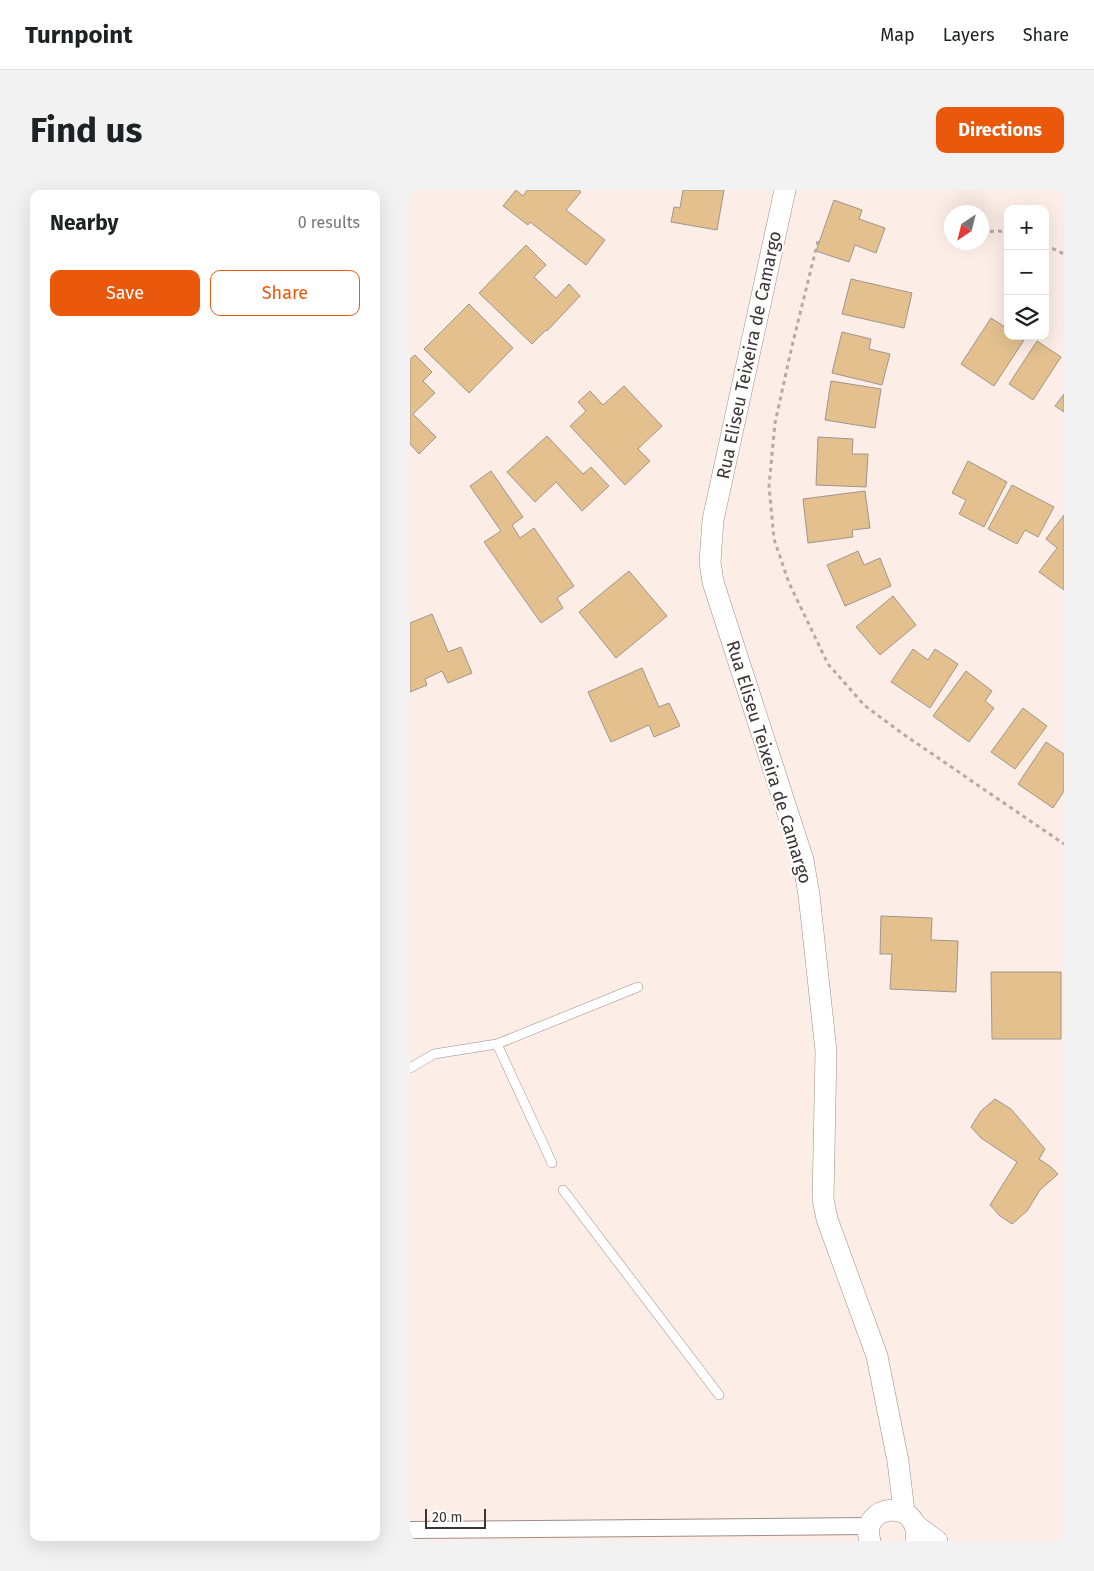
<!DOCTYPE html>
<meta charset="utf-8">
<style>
body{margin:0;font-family:"Fira Sans",sans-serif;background:#f2f2f2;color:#202124}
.controls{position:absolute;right:15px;top:15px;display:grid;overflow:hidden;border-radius:10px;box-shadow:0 5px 20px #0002}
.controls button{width:45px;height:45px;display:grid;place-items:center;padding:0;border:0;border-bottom:1px solid #e0e0e0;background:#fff;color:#202124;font:25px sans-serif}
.compass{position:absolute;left:534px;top:15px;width:45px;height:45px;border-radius:50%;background:#fff;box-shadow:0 5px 20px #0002;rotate:215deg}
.scale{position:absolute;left:15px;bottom:12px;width:61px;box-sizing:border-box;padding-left:5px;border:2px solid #3c3533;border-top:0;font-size:14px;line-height:18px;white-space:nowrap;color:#3c3533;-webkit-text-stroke:4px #fefefe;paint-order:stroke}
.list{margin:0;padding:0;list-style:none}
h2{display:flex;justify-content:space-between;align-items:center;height:65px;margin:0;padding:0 20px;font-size:21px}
h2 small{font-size:16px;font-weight:400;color:#757577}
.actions{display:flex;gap:10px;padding:15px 20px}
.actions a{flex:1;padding:11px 0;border:1px solid #ea580c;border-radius:10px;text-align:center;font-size:18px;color:#ea580c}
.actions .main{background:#ea580c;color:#fff}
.icon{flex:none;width:28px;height:28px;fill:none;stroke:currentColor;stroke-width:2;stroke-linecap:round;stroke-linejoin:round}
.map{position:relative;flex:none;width:654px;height:1351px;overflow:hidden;border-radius:10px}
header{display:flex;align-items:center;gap:30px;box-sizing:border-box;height:70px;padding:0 25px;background:#fff;border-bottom:1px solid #e0e0e0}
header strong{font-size:24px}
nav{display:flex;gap:28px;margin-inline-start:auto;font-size:18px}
.intro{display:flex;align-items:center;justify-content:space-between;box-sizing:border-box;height:120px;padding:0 30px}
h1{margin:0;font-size:35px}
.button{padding:12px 22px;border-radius:10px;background:#ea580c;color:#fff;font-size:18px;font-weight:700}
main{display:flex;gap:30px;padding:0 30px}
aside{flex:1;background:#fff;border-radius:10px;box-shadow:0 5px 20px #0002}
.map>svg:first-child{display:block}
.building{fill:#e4c08f;stroke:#9f968a}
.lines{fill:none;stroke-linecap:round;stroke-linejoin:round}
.service-casing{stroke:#9c8e88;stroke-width:10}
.minor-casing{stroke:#9c8e88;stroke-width:18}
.tertiary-casing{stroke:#9c8e88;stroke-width:22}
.path{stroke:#b6aaa5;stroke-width:3;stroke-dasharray:4 4;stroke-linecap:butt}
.service{stroke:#fff;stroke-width:9}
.minor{stroke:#fff;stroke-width:16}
.tertiary{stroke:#fff;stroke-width:21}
.labels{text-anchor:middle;stroke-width:4.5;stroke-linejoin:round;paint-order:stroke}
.street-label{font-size:18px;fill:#3c3533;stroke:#fefefe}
</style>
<header>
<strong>Turnpoint</strong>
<nav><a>Map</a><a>Layers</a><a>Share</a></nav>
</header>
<div class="intro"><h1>Find us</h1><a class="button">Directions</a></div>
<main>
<aside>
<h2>Nearby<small>0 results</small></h2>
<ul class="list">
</ul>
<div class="actions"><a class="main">Save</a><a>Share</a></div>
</aside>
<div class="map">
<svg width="654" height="1351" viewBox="0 0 654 1351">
<rect width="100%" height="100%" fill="#fdede7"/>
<path class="building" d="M 106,0 L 113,6 L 117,0 L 169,0 L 171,2 L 156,20 L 195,50 L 176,75 L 120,32 L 118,35 L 93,16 Z
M 273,0 L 314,0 L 307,40 L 261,32 L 264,17 L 270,18 Z
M 424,10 L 452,20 L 449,29 L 475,38 L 466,63 L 445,55 L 439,72 L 406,61 Z
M 116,55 L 136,75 L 124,87 L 146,108 L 159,94 L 170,106 L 137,141 L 136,140 L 122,154 L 69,103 Z
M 441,89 L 502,103 L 494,138 L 432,124 Z
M 59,114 L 103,158 L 59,203 L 14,159 Z
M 581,128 L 598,139 L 598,146 L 609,146 L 614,150 L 584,196 L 551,174 Z
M 432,142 L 461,149 L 459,159 L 480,164 L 472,195 L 422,183 Z
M 627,151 L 651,167 L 623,210 L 599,194 Z
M 5,165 L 22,182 L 13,191 L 25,203 L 3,224 L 26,247 L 9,264 L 0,254 L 0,169 Z
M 421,191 L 471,199 L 465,238 L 415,230 Z
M 214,196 L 252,236 L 228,259 L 240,271 L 215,295 L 160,236 L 176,221 L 168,212 L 180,201 L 193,215 Z
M 654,204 L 654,222 L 645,216 Z
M 137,246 L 173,284 L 181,277 L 199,296 L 172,321 L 146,292 L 125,312 L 97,282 Z
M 408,247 L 443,249 L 442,264 L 458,264 L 456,297 L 406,295 Z
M 558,271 L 597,292 L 574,337 L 549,324 L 556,310 L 542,303 Z
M 81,281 L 113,327 L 102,335 L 110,348 L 124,338 L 164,396 L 147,408 L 153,418 L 131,433 L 74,352 L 91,341 L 60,296 Z
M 602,295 L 644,317 L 628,347 L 615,340 L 607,354 L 578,339 Z
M 455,301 L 460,338 L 442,340 L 443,347 L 398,353 L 393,309 Z
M 654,325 L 654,400 L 629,382 L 647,358 L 636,349 Z
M 448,361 L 454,375 L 470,368 L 481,396 L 435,416 L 417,375 Z
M 219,381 L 257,426 L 206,468 L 169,422 Z
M 483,406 L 506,435 L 470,465 L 446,437 Z
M 22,424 L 38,462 L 51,457 L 62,483 L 38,493 L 32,481 L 15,489 L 17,495 L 0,502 L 0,433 Z
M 503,459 L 518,470 L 525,459 L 548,474 L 520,518 L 481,492 Z
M 232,478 L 249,517 L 259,513 L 270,536 L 244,547 L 239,535 L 201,552 L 178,502 Z
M 556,481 L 582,501 L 575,511 L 584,518 L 559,552 L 523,526 Z
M 613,518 L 637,536 L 605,579 L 581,562 Z
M 636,552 L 654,564 L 654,601 L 643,618 L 608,594 Z
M 471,726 L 522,728 L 521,750 L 548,751 L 546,802 L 480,799 L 482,764 L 470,764 Z
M 581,782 L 651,782 L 651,849 L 582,849 Z
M 585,909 L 601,919 L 635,959 L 629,969 L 641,977 L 648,984 L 630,1000 L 617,1021 L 602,1034 L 590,1026 L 580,1015 L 607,972 L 571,948 L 561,937 L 571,921 Z"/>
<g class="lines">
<defs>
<path id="service" d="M 0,878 L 24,864 L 87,854
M 142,973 L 87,854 L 228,797
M 153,1000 L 309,1205"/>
<path id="minor" d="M 0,1340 L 459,1336"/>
<path id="tertiary" d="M 375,0 L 303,330 L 300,372 L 303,392 L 393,670 L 399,705 L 416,861 L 413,1009 L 417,1029 L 467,1166 L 488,1271 L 494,1322
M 504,1334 L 527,1351
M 460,1351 C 448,1314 512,1306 506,1351"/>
</defs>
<use href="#service" class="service-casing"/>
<use href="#minor" class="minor-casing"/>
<use href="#tertiary" class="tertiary-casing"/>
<path class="path" d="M 572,42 L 589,41 L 598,43
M 408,51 L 382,156 L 365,233 L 359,296 L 364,349 L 379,393 L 418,474 L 454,515 L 493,544 L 654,654
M 635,55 L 654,64"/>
<use href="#service" class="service"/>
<use href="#minor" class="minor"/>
<use href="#tertiary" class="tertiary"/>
</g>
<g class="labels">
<g class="street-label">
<text transform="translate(339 165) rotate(-78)" y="6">Rua Eliseu Teixeira de Camargo</text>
<text transform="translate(359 572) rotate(73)" y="6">Rua Eliseu Teixeira de Camargo</text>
</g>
</g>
</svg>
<div class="controls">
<button>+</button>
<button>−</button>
<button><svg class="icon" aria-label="layers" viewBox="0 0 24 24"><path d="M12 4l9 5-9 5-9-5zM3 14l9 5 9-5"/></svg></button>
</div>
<svg class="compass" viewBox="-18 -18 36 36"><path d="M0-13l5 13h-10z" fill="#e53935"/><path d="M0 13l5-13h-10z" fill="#757577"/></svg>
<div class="scale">20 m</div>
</div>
</main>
